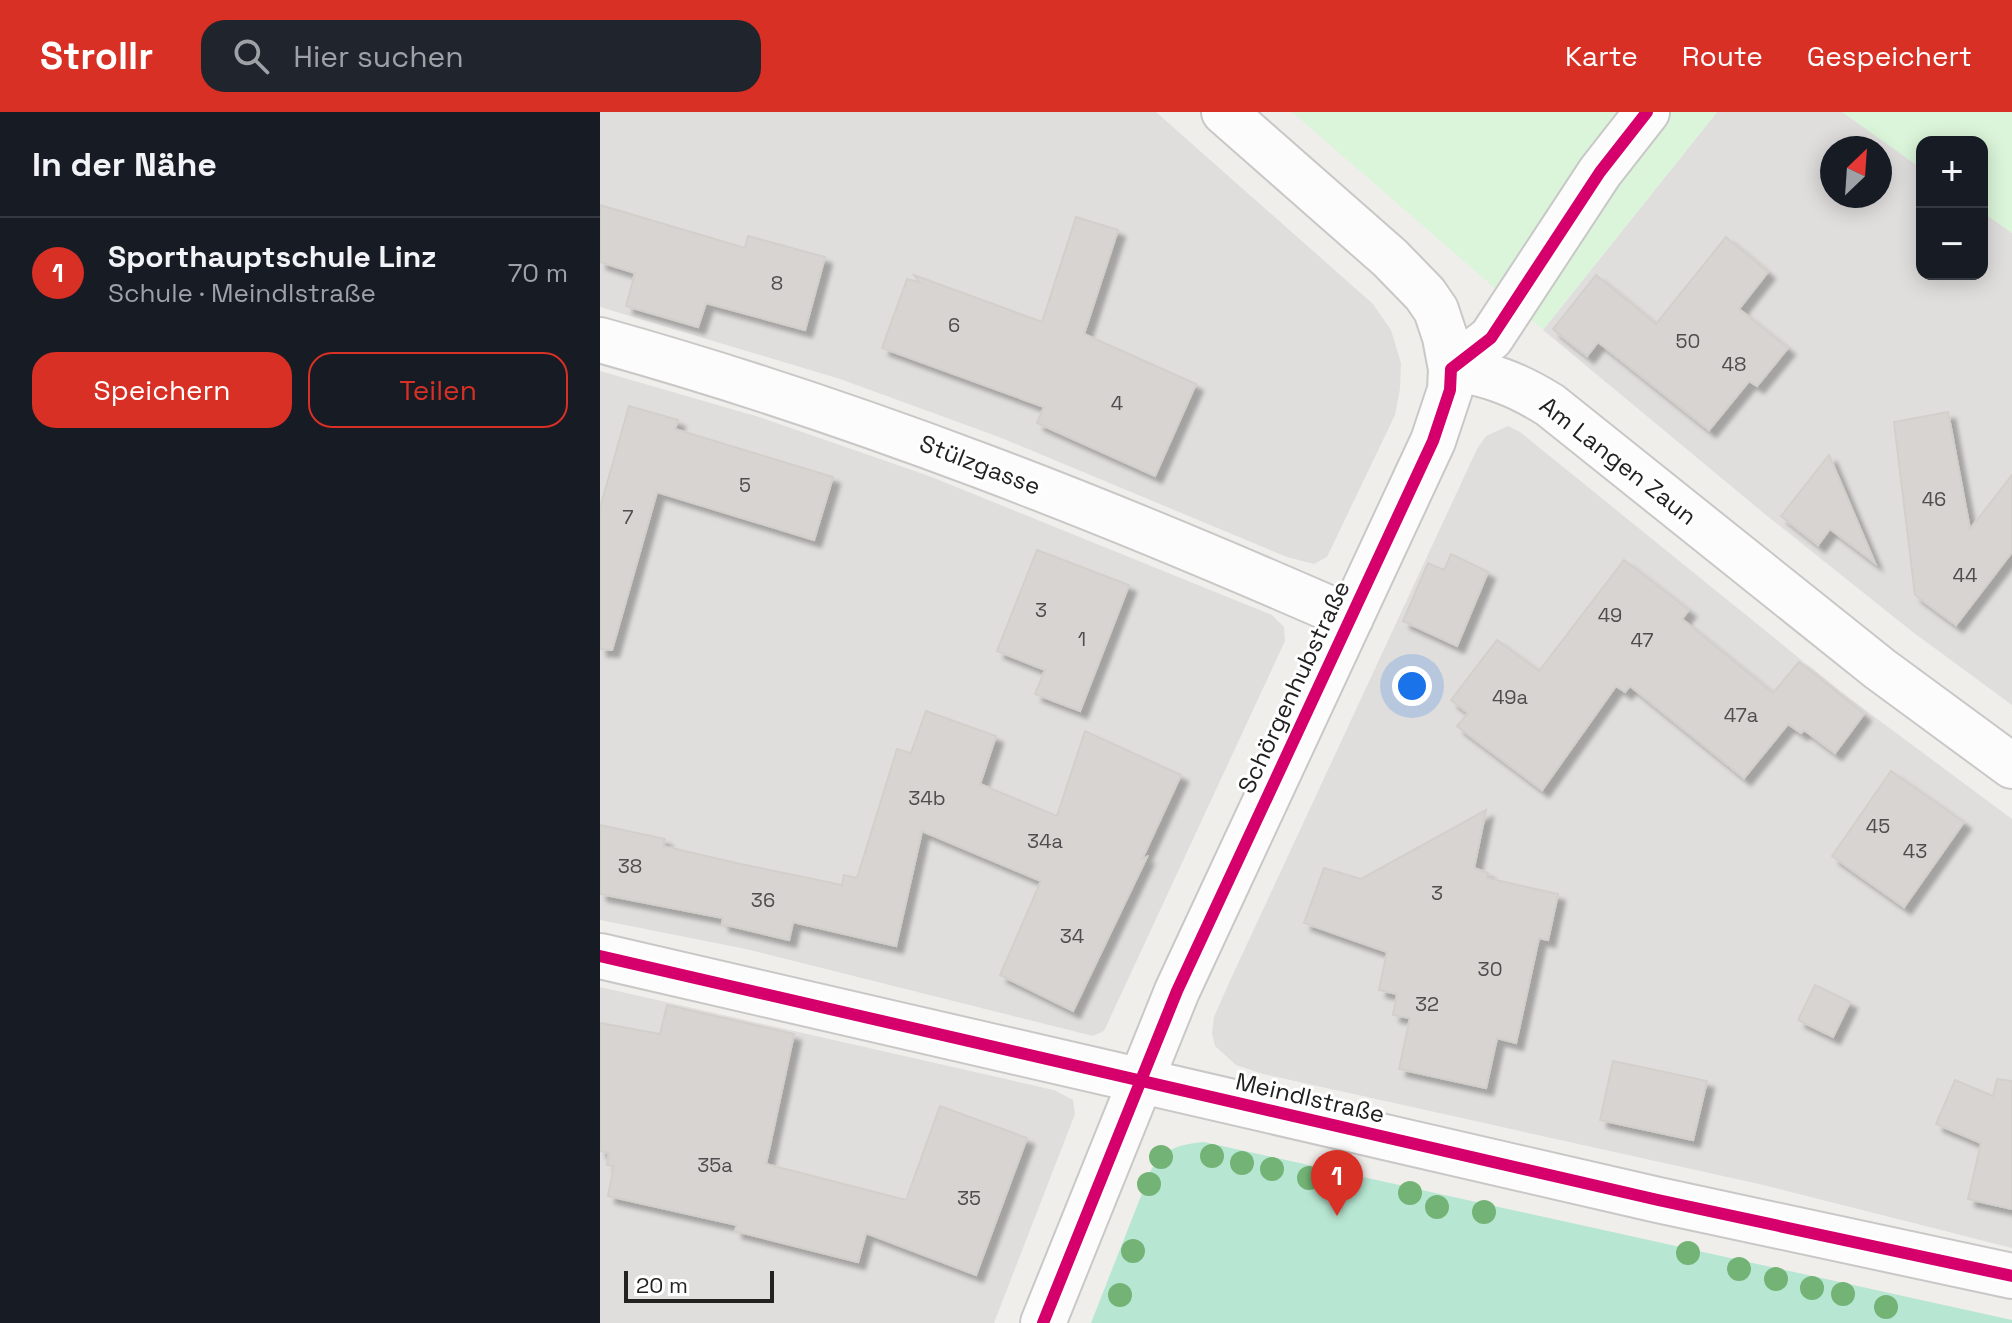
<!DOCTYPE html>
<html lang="de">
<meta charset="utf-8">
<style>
body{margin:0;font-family:"Space Grotesk",sans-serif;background:#20242c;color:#f1f3f6}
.controls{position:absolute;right:24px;top:24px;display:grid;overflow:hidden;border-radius:16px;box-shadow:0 4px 20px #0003}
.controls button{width:72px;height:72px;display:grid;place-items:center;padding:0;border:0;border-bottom:2px solid #363941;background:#171b24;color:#f1f3f6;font:40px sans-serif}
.compass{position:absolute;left:1220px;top:24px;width:72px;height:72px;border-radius:50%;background:#171b24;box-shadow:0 4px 20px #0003;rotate:25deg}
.scale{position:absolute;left:24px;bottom:20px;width:150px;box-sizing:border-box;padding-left:8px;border:4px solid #222;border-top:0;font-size:22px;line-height:28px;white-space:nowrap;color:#222;-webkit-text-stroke:6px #fff;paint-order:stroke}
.you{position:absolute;left:812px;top:574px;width:28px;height:28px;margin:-20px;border:6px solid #fff;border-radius:50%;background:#1a73e8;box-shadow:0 0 0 12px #1a73e833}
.badge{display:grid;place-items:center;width:52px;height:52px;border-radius:50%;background:#d93025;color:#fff;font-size:26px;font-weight:700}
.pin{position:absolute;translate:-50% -66px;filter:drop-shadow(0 2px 4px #0008)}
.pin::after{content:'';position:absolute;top:42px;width:28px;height:24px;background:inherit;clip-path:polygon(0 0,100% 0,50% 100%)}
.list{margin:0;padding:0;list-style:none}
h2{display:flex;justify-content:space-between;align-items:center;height:104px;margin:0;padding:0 32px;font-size:34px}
h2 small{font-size:26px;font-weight:400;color:#9ea1a6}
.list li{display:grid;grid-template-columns:52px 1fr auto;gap:24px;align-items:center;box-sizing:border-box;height:112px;padding:0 32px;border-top:2px solid #363941}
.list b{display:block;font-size:30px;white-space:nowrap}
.list p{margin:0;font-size:26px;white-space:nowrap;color:#9ea1a6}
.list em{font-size:26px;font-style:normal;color:#9ea1a6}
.actions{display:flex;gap:16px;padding:24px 32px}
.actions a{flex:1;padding:18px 0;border:2px solid #d93025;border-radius:24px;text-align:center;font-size:28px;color:#d93025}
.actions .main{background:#d93025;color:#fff}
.icon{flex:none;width:44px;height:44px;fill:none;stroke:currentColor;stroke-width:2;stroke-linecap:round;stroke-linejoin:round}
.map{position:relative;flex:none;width:1412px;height:1211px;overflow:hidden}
header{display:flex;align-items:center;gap:48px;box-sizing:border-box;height:112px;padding:0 40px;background:#d93025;color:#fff}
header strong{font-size:38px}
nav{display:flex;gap:44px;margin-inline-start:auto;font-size:28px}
.search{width:560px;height:72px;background:#20242c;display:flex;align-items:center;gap:20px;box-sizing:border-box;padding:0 28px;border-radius:24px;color:#9ea1a6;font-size:30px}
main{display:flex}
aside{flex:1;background:#171b24}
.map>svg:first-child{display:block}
.residential{fill:#dfdedc;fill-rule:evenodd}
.park{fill:#daf5da}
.pitch{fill:#b7e6d2}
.building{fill:#d7d4d2;stroke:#d3d0cc;stroke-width:2;filter:url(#shadow)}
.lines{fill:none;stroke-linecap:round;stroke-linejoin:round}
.minor-casing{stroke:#c9c8c7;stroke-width:48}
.minor{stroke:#fdfcfc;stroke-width:44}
.cycleway-casing{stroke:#fff;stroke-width:17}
.cycleway{stroke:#d6006c;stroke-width:12}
.tree{fill:#73b476}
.labels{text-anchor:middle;stroke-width:6;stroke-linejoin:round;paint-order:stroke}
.number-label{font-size:20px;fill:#4f4e4e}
.street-label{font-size:24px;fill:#222;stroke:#fff}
</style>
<header>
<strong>Strollr</strong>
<div class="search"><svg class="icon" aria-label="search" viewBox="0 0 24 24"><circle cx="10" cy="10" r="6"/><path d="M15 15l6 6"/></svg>Hier suchen</div>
<nav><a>Karte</a><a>Route</a><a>Gespeichert</a></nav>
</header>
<main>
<aside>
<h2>In der Nähe<small></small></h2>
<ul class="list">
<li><span class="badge">1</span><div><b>Sporthauptschule Linz</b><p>Schule · Meindlstraße</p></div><em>70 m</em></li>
</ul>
<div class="actions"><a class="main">Speichern</a><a>Teilen</a></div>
</aside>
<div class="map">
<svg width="1412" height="1211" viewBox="0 0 1412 1211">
<defs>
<filter id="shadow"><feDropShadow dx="7" dy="7" stdDeviation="2" flood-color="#0004"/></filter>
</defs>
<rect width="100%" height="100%" fill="#f0eeeb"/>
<path class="residential" d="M 0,0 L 556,0 L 773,192 L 791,218 L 801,251 L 800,277 L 795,303 L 727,445 L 714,452 L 687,445 L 399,325 L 240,267 L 0,195 Z
M 1117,0 L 1243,0 L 1322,56 L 1322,162 L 1382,162 L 1382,99 L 1412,121 L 1412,593 L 1314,521 L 1166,403 L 943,218 ZM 1232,36 L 1280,36 L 1280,84 L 1232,84 Z
M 0,259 L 159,305 L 329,364 L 672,503 L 684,515 L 685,529 L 504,919 L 493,924 L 146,837 L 0,808 Z
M 908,314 L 920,320 L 1241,580 L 1412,707 L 1412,1136 L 1159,1072 L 663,962 L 636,953 L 615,934 L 612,921 L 614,905 L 628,873 L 877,337 L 886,324 Z
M 0,875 L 454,978 L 473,988 L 475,1002 L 394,1211 L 0,1211 Z"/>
<path class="park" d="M 692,0 L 1117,0 L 943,218 Z
M 1242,0 L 1412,0 L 1412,121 L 1382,100 L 1382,30 L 1322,30 L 1322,57 Z"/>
<path class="pitch" d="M 604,1030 L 1412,1208 L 1412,1211 L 491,1211 L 552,1056 C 569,1035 577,1033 604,1030 Z"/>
<path class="building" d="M 0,93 L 145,136 L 148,124 L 225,145 L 205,218 L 106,191 L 98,215 L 26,194 L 35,161 L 0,150 Z
M 476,105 L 518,118 L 484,222 L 596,272 L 555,364 L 437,311 L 444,295 L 282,236 L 307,167 L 319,170 L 314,163 L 442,210 Z
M 1126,125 L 1168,160 L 1139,197 L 1188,236 L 1157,274 L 1149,269 L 1109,318 L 998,230 L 987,244 L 953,217 L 996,163 L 1056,212 Z
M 29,294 L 78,308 L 75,317 L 233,365 L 214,428 L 57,380 L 12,538 L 0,537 L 0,396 Z
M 1348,300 L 1370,417 L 1412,363 L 1412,440 L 1356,513 L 1315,483 L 1294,310 Z
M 1229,343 L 1275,451 L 1230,417 L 1218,433 L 1181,404 Z
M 437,438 L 529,473 L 480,599 L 435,582 L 445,558 L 397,539 Z
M 851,442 L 888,460 L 857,534 L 803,509 L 828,451 L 844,458 Z
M 1024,448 L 1089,498 L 1082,507 L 1173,581 L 1199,550 L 1264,602 L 1235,641 L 1204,618 L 1201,621 L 1188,612 L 1144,666 L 1030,574 L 1025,580 L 1016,574 L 942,678 L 857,614 L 868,601 L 851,588 L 897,528 L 939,559 Z
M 326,599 L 396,624 L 380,672 L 457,704 L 485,619 L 581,663 L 542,747 L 547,745 L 473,899 L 400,863 L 441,769 L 322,719 L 296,834 L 193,810 L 189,828 L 122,812 L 123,806 L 0,782 L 0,713 L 65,727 L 63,734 L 136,751 L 242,773 L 244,763 L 257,766 L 297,637 L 311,641 Z
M 1291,659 L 1364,710 L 1304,795 L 1232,744 Z
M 886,698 L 874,756 L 888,761 L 887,766 L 958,782 L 948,828 L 939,826 L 916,931 L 897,926 L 886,976 L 799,957 L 810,906 L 793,903 L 797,882 L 779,878 L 787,840 L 704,811 L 724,756 L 761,767 Z
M 1215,873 L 1250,890 L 1233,925 L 1198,908 Z
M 67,893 L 194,922 L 166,1052 L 306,1088 L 340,994 L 427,1026 L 376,1163 L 266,1121 L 258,1150 L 135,1119 L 137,1113 L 8,1084 L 14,1054 L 7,1053 L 9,1041 L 0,1039 L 0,911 L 60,922 Z
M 1013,949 L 1107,969 L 1093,1028 L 1000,1008 Z
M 1397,967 L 1412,969 L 1412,1097 L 1368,1087 L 1381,1031 L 1336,1012 L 1355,968 L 1393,984 Z"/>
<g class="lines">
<defs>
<path id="minor" d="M 0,228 C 258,300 506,398 751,506
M 851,257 C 888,261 918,273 950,293 L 1280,557 L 1412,654
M 851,257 L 891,226 L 1000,60 L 1047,0
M 0,844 L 1058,1088 L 1412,1164
M 443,1211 L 577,879 L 833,329 L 850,278 L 851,257 L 845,225 L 836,198 L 825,182 L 790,146 L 624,0"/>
</defs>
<use href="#minor" class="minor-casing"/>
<use href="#minor" class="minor"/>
<defs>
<path id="cycleway" d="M 0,844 L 1058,1088 L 1412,1164
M 443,1211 L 577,879 L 833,329 L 850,278 L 851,257 L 891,226 L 1000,60 L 1047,0"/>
</defs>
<use href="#cycleway" class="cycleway-casing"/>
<use href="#cycleway" class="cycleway"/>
</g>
<g class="tree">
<circle cx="612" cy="1044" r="12"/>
<circle cx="561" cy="1045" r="12"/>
<circle cx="642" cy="1051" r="12"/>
<circle cx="672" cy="1057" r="12"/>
<circle cx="709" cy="1066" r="12"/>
<circle cx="549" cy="1072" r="12"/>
<circle cx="739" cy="1072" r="12"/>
<circle cx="810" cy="1081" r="12"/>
<circle cx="837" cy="1095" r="12"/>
<circle cx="884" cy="1100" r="12"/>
<circle cx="533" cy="1139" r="12"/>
<circle cx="1088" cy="1141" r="12"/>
<circle cx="1139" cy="1157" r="12"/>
<circle cx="1176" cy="1167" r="12"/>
<circle cx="1212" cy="1176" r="12"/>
<circle cx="1243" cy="1182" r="12"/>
<circle cx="520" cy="1183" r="12"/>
<circle cx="1286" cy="1195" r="12"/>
</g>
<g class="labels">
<g class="number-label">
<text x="177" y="178">8</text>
<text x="354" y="220">6</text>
<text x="1088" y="236">50</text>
<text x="1134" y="259">48</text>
<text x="517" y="298">4</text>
<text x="145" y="380">5</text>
<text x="1334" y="394">46</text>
<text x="28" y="412">7</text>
<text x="1365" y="470">44</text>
<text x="441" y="505">3</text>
<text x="1010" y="510">49</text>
<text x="482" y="534">1</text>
<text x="1042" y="535">47</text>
<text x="910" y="592">49a</text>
<text x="1141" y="610">47a</text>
<text x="327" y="693">34b</text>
<text x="1278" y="721">45</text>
<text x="445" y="736">34a</text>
<text x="1315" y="746">43</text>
<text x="30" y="761">38</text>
<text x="837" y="788">3</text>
<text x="163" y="795">36</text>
<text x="472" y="831">34</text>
<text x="890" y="864">30</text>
<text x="827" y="899">32</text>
<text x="115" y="1060">35a</text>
<text x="369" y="1093">35</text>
</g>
<g class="street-label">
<text transform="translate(1018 349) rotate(38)" y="8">Am Langen Zaun</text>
<text transform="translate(380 353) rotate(21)" y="8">Stülzgasse</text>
<text transform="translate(694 575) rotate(-65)" y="8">Schörgenhubstraße</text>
<text transform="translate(710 986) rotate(13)" y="8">Meindlstraße</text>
</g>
</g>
</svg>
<div class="controls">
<button>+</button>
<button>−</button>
</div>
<svg class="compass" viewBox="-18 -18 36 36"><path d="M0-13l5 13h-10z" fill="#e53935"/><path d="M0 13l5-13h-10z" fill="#9ea1a6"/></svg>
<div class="scale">20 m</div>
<div class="you"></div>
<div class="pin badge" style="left:737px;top:1104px">1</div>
</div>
</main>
